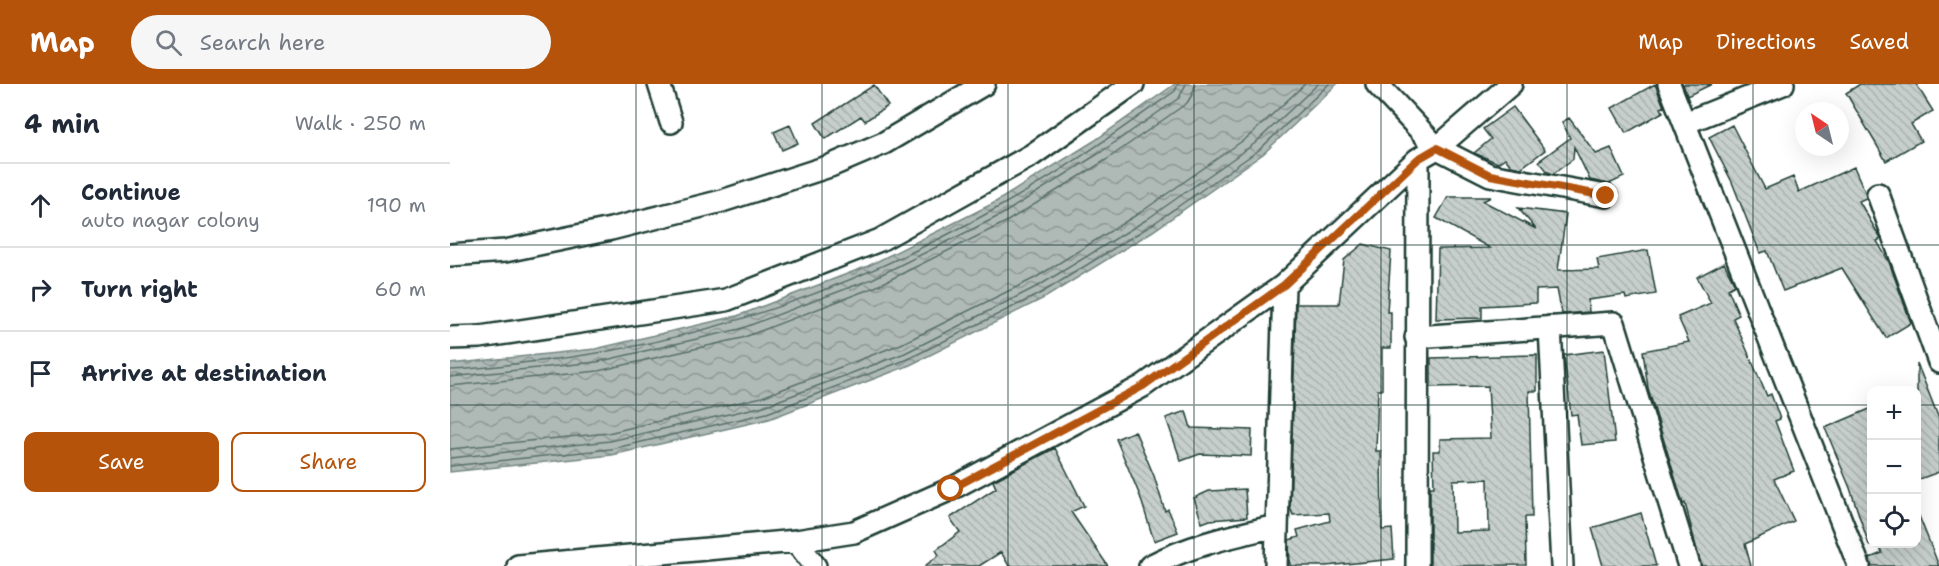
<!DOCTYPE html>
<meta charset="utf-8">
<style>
body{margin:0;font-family:"Shantell Sans",sans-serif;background:#f6f6f7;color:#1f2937}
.controls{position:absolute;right:18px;bottom:18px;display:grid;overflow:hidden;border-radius:12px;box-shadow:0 6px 24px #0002}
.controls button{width:54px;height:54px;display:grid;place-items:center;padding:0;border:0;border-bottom:2px solid #e0e1e3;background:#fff;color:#1f2937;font:30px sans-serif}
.compass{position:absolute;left:1345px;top:18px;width:54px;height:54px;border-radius:50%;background:#fff;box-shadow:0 6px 24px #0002;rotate:325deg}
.stop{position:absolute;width:18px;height:18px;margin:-14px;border:4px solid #b45309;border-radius:50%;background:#fff}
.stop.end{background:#b45309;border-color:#fff;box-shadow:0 2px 6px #0008}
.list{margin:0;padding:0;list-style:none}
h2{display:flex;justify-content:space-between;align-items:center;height:78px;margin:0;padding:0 24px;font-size:26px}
h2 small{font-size:20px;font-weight:400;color:#747a83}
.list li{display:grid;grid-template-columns:39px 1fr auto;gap:18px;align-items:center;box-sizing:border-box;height:84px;padding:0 24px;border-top:2px solid #e0e1e3}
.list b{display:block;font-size:22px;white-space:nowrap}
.list p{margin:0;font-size:20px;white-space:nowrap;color:#747a83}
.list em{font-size:20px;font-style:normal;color:#747a83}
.actions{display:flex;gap:12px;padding:18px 24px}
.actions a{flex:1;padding:14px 0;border:2px solid #b45309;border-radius:12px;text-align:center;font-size:21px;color:#b45309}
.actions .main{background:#b45309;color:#fff}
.icon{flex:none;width:33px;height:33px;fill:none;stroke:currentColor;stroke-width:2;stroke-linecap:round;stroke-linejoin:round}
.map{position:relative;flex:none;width:1489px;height:482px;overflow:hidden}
header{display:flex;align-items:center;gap:36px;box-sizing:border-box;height:84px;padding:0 30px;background:#b45309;color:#fff}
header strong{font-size:28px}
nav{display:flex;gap:33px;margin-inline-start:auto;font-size:21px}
.search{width:420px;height:54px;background:#f6f6f7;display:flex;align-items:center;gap:15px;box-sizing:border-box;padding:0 21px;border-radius:33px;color:#747a83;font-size:22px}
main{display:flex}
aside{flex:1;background:#fff}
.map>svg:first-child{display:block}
.water{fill:url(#water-waves);stroke:#758883;stroke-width:1.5}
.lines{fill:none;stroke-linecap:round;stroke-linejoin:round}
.shore{stroke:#596f68;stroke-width:1.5}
.building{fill:url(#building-back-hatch);stroke:#1f3d34;stroke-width:1.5;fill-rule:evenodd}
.minor-casing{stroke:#1f3d34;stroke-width:26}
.minor{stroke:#fff;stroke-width:21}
.route{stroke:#b45309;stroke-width:8}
.grid{fill:none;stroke:#1f3d34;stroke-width:1.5;stroke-opacity:0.55}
</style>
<header>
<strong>Map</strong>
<div class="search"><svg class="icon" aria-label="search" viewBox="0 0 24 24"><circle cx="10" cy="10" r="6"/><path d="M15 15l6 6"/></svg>Search here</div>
<nav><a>Map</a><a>Directions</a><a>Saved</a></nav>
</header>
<main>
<aside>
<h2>4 min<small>Walk · 250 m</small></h2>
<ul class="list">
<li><svg class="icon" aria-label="ahead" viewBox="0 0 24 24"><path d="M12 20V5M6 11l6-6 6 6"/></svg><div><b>Continue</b><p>auto nagar colony</p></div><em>190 m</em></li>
<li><svg class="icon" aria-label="right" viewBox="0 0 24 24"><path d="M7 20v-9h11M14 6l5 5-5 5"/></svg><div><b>Turn right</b></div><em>60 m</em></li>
<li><svg class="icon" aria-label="arrive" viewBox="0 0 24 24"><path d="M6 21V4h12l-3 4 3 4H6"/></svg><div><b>Arrive at destination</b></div></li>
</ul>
<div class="actions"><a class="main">Save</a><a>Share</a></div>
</aside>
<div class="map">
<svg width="1489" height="482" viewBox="0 0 1489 482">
<defs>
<pattern id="water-waves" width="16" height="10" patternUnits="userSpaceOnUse" patternTransform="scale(1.5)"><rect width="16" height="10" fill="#afbab7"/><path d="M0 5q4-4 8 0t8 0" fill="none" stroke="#8e9896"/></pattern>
<pattern id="building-back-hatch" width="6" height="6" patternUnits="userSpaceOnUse" patternTransform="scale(1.5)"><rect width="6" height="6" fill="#c7cfcc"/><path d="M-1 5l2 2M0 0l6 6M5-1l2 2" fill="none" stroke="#aab3b0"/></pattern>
</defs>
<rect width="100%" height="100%" fill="#fff"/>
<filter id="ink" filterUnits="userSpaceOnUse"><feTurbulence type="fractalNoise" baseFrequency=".0167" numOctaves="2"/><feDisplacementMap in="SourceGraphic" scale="12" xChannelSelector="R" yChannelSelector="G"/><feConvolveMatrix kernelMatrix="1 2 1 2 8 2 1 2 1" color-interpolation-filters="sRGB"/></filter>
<g filter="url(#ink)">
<path class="water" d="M 725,0 L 887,0 L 813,70 L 703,147 L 596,213 L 460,281 L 319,335 L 162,371 L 0,388 L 0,280 L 145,265 L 287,232 L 418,182 L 544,119 L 644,57 Z"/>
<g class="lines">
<path class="shore" d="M 0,286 C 30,285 60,280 90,277 C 251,259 407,203 547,124 C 609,90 667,48 725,7 L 728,0
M 0,293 L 147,278 L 290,245 L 422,195 L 551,131 L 651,68 L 729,14 L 736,0
M 0,302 L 148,287 L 292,254 L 425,203 L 556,138 L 656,76 L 737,19 L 743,9 L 745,0
M 0,365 L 158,349 L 312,313 L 451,260 L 585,194 L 691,128 L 798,53 L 855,0
M 0,374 L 160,357 L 314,322 L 455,269 L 590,201 L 696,136 L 804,60 L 868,0
M 0,382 L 161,365 L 317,329 L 458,275 L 593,208 L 700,142 L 809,66 L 879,0"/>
</g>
<path class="building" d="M 1205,0 L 1214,23 L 1211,24 L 1213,28 L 1176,49 L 1162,24 Z
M 1233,0 L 1262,0 L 1237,12 Z
M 1410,0 L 1466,0 L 1483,27 L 1461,40 L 1471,57 L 1436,77 L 1396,9 Z
M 424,1 L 438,22 L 415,37 L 411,32 L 375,55 L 365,39 Z
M 1063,23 L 1095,66 L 1071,84 L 1061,82 L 1055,74 L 1048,79 L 1024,69 L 1041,55 L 1033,45 Z
M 1119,34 L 1146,70 L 1161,64 L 1174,93 L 1159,100 L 1140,96 L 1124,63 L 1123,75 L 1103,90 L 1098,88 L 1089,77 L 1120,54 L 1112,38 Z
M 340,41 L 348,59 L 332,66 L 324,48 Z
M 1282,41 L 1315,105 L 1343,93 L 1349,108 L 1404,83 L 1415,108 L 1416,114 L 1409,117 L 1431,155 L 1427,157 L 1439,178 L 1461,239 L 1436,254 L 1392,184 L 1333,207 L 1317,167 L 1310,169 L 1282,98 L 1259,53 Z
M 998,113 L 1041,113 L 1033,117 L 1086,145 L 1068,124 L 1116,130 L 1108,186 L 1149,185 L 1147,175 L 1198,166 L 1206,210 L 1176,215 L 1175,211 L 1138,216 L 1139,228 L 1112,230 L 1107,205 L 1086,206 L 1086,219 L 1032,222 L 1032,234 L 986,235 L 988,165 L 1040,164 L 986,134 Z
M 913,160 L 941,167 L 937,228 L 941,228 L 941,264 L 932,264 L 932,306 L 928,306 L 926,367 L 931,367 L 932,446 L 942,445 L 944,475 L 876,482 L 840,482 L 839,456 L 849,453 L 847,446 L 880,437 L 879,429 L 843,431 L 840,423 L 846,220 L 889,220 L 894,176 Z
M 1274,179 L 1285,201 L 1278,205 L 1289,231 L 1283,234 L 1317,312 L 1321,310 L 1330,335 L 1325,337 L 1344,387 L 1324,395 L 1344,437 L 1295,460 L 1301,482 L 1251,482 L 1235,419 L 1233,420 L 1198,304 L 1193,267 L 1239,258 L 1228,233 L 1261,219 L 1247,193 Z
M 1154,266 L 1165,358 L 1131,361 L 1127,330 L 1121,331 L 1114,271 Z
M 1087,271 L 1087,307 L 1079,307 L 1082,433 L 1075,433 L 1076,481 L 980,482 L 980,403 L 984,403 L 983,367 L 990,367 L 990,355 L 1041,354 L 1038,302 L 981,303 L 981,274 ZM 1038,395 L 1039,447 L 1004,448 L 1003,396 Z
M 1467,279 L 1489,335 L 1489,388 L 1467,396 Z
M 1422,324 L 1422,461 L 1419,461 L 1400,404 L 1375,344 Z
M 736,327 L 741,344 L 802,346 L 801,372 L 750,370 L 731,377 L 716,334 Z
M 685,347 L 704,392 L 715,427 L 718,425 L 728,448 L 704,457 L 690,412 L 666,355 Z
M 605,364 L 634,422 L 621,428 L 658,482 L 559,482 L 551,468 L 529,482 L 475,482 L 489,471 L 486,466 L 510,448 L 500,434 L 546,404 L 543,397 Z
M 795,405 L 797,433 L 760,436 L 752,439 L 744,414 L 759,407 Z
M 1467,427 L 1489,482 L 1421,482 L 1420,474 L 1432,469 L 1428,459 L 1467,459 Z
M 1191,429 L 1206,482 L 1153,482 L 1142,444 Z"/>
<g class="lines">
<defs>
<path id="minor" d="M 209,0 L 221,38
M 927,0 L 987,64 L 1040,91 L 1156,112
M 1219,0 L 1409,482
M 1235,39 L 1333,0
M 1428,110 L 1489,278
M 0,171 L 55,167 L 161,145 L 272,117 L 380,82 L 434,59 L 534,0
M 1100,243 L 1112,482
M 966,253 L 1164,239 L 1239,482
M 0,254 L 30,253 L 276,216 L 430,156 L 582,71 L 683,0
M 346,457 L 365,482
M 68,482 L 346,457 L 404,448 L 501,405 L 693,302 L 834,201 L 968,75 L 987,64 L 1061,0
M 700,482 C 740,461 783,452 826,442
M 826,482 L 834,201
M 967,482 L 968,75"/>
</defs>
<use href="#minor" class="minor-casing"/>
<use href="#minor" class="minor"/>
</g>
</g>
<g class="lines" filter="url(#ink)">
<path class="route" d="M 501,405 L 693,302 L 834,201 L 968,75 L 987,64 L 1040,91 L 1156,112"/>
</g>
<path class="grid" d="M 186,0 L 186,482M 372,0 L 372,482M 558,0 L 558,482M 744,0 L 744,482M 931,0 L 931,482M 1117,0 L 1117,482M 1303,0 L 1303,482M 0,161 L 1489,161M 0,321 L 1422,321M 1466,321 L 1489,321"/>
</svg>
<div class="controls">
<button>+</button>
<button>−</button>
<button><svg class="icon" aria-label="locate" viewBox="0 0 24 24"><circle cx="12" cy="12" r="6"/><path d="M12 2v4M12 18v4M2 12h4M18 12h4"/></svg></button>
</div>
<svg class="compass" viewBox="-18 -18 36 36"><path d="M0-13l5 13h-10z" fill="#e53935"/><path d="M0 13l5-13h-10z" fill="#747a83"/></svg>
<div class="stop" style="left:501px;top:405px"></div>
<div class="stop end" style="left:1156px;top:112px"></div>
</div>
</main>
